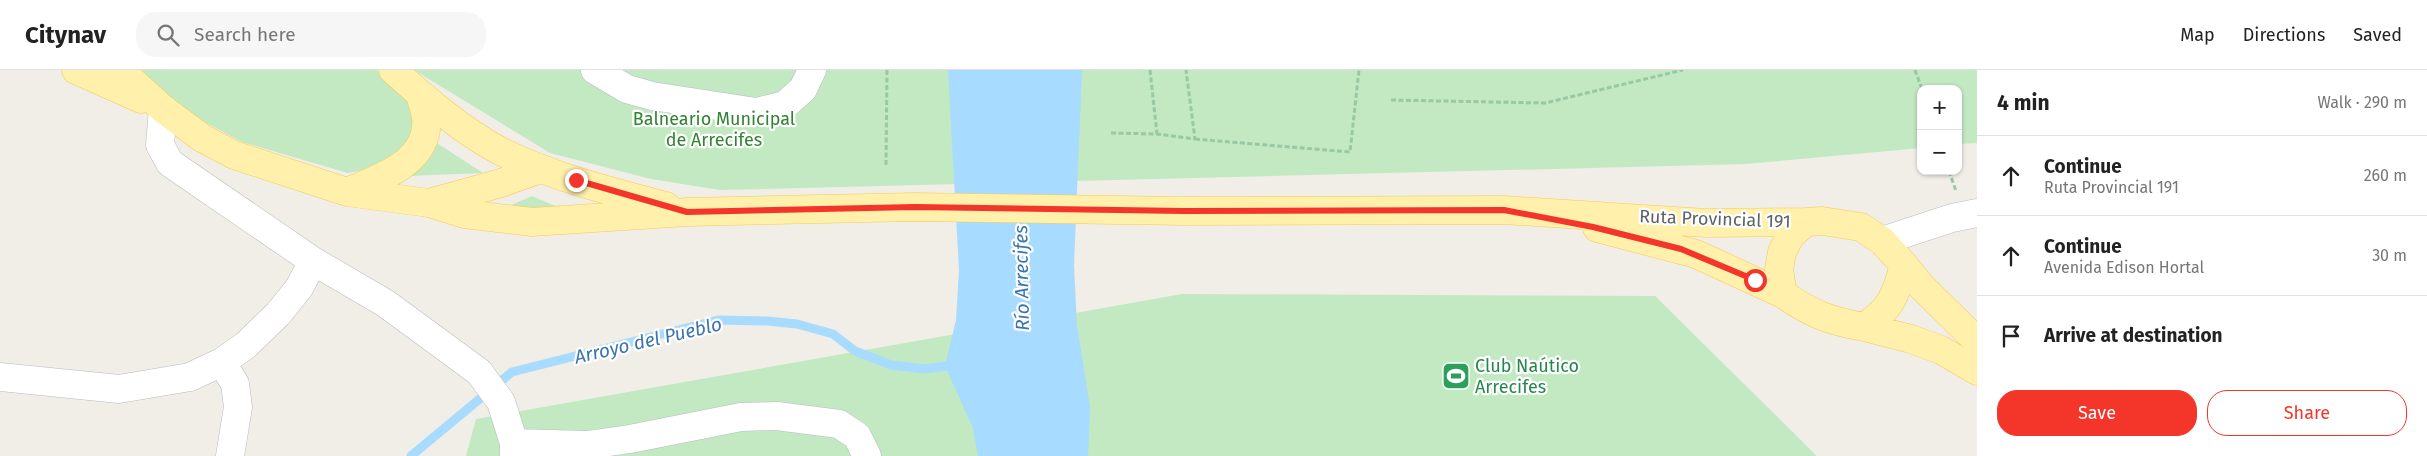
<!DOCTYPE html>
<meta charset="utf-8">
<style>
body{margin:0;font-family:"Fira Sans",sans-serif;background:#f6f6f6;color:#222}
.controls{position:absolute;right:15px;top:15px;display:grid;overflow:hidden;border-radius:10px;box-shadow:0 1px 4px #0004}
.controls button{width:45px;height:45px;display:grid;place-items:center;padding:0;border:0;border-bottom:1px solid #e0e0e0;background:#fff;color:#222;font:25px sans-serif}
.stop{position:absolute;width:15px;height:15px;margin:-11px;border:4px solid #f3352a;border-radius:50%;background:#fff}
.stop.end{background:#f3352a;border-color:#fff;box-shadow:0 1px 5px #0008}
.list{margin:0;padding:0;list-style:none}
h2{display:flex;justify-content:space-between;align-items:center;height:65px;margin:0;padding:0 20px;font-size:21px}
h2 small{font-size:16px;font-weight:400;color:#767676}
.list li{display:grid;grid-template-columns:32px 1fr auto;gap:15px;align-items:center;box-sizing:border-box;height:80px;padding:0 20px;border-top:1px solid #e0e0e0}
.list b{display:block;font-size:19px;white-space:nowrap}
.list p{margin:0;font-size:16px;white-space:nowrap;color:#767676}
.list em{font-size:16px;font-style:normal;color:#767676}
.actions{display:flex;gap:10px;padding:15px 20px}
.actions a{flex:1;padding:11px 0;border:1px solid #f3352a;border-radius:20px;text-align:center;font-size:18px;color:#f3352a}
.actions .main{background:#f3352a;color:#fff}
.icon{flex:none;width:28px;height:28px;fill:none;stroke:currentColor;stroke-width:2;stroke-linecap:round;stroke-linejoin:round}
.map{position:relative;flex:none;width:1977px;height:386px;overflow:hidden}
header{display:flex;align-items:center;gap:30px;box-sizing:border-box;height:70px;padding:0 25px;background:#fff;border-bottom:1px solid #e0e0e0}
header strong{font-size:24px}
nav{display:flex;gap:28px;margin-inline-start:auto;font-size:18px}
.search{width:350px;height:45px;background:#f6f6f6;display:flex;align-items:center;gap:12px;box-sizing:border-box;padding:0 18px;border-radius:20px;color:#767676;font-size:19px}
main{display:flex}
aside{flex:1;background:#fff}
.map>svg:first-child{display:block}
.green{fill:#c2e9c1}
.water{fill:#a7dbff}
.lines{fill:none;stroke-linecap:round;stroke-linejoin:round}
.stream{stroke:#a7dbff;stroke-width:9}
.minor-casing{stroke:#b8bcc0;stroke-width:29}
.major-casing{stroke:#f9c856;stroke-width:29}
.path{stroke:#99c8a5;stroke-width:3;stroke-dasharray:5 2.5;stroke-linecap:butt}
.minor{stroke:#fff;stroke-width:28}
.major{stroke:#fff0ac;stroke-width:28}
.route{stroke:#f3352a;stroke-width:6}
.labels{text-anchor:middle;stroke-width:4.5;stroke-linejoin:round;paint-order:stroke}
.park-label{font-size:18px;fill:#308331;stroke:#fff}
.street-label{font-size:18px;fill:#5d6267;stroke:#fff}
.leisure-label{font-size:18px;fill:#27864d;stroke:#fff;text-anchor:start}
.water-label{font-size:19px;font-style:italic;fill:#3b75ae;stroke:#fff}
</style>
<header>
<strong>Citynav</strong>
<div class="search"><svg class="icon" aria-label="search" viewBox="0 0 24 24"><circle cx="10" cy="10" r="6"/><path d="M15 15l6 6"/></svg>Search here</div>
<nav><a>Map</a><a>Directions</a><a>Saved</a></nav>
</header>
<main>
<div class="map">
<svg width="1977" height="386" viewBox="0 0 1977 386">
<rect width="100%" height="100%" fill="#f0eee6"/>
<path class="green" d="M 135,0 L 377,0 L 403,21 L 415,51 L 408,78 L 381,97 L 348,103 L 242,72 L 175,36 Z
M 414,0 L 1977,0 L 1977,73 L 1958,74 L 1958,19 L 1921,19 L 1921,78 L 1746,94 L 720,120 L 651,109 L 550,83 Z
M 429,68 L 483,103 L 407,106 Z
M 532,126 L 567,141 L 504,138 Z
M 1182,224 L 1655,226 L 1817,386 L 466,386 L 476,349 Z"/>
<path class="water" d="M 948,0 L 1082,0 L 1074,195 L 1077,256 L 1090,337 L 1088,386 L 978,386 L 973,358 L 945,296 L 956,250 L 959,200 Z"/>
<g class="lines">
<path class="stream" d="M 411,386 L 512,302 L 718,250 L 767,251 L 797,254 L 833,264 L 855,281 L 891,295 L 925,299 L 956,295"/>
<defs>
<path id="minor" d="M 595,0 L 627,19 L 652,26 L 756,42 L 785,35 L 803,19 L 812,0
M 163,39 L 160,75 L 170,93 L 313,191 L 385,233 L 479,302 L 501,332 L 514,373 L 514,386
M 1882,171 L 1952,148 L 1977,143
M 222,292 L 235,314 L 238,337 L 230,386
M 0,307 L 119,319 L 190,307 L 222,292 L 246,275 L 278,244 L 299,218 L 313,191
M 514,373 L 587,375 L 630,369 L 741,347 L 777,346 L 839,354 L 857,366 L 867,386"/>
<path id="major" d="M 76,0 L 141,29
M 120,0 L 163,39 L 202,68 L 234,85 L 347,122 L 429,133 L 501,113 L 540,99
M 393,0 C 425,29 461,60 500,81 C 552,107 610,121 666,136
M 347,122 C 380,108 431,92 426,47 C 425,40 422,32 420,25
M 429,133 L 464,144 L 532,152 L 687,142 L 915,137 L 1184,141 L 1504,140 L 1706,153 L 1806,152
M 1822,151 L 1861,157 L 1882,171 L 1904,195 C 1896,225 1891,239 1864,257 C 1830,251 1811,244 1783,224 L 1779,200 L 1782,182 L 1791,165 L 1806,152 Z
M 1597,158 L 1696,184 L 1783,224
M 1904,195 L 1921,216 L 1977,271
M 1864,257 L 1911,269 L 1941,280 L 1977,301"/>
</defs>
<use href="#minor" class="minor-casing"/>
<use href="#major" class="major-casing"/>
<path class="path" d="M 1150,0 L 1157,64
M 1915,0 L 1922,19
M 1391,30 L 1545,33 L 1683,0
M 1111,63 L 1157,64 L 1195,69 L 1186,0
M 1195,69 L 1350,82 L 1359,0
M 886,95 L 887,0
M 1949,101 L 1956,121"/>
<use href="#minor" class="minor"/>
<use href="#major" class="major"/>
</g>
<g class="lines">
<path class="route" d="M 576,110 L 687,142 L 915,137 L 1184,141 L 1504,140 L 1593,157 L 1681,179 L 1755,210"/>
</g>
<defs>
<symbol id="stadium-square" viewBox="-11 -11 22 22"><rect x="-9" y="-9" width="18" height="18" rx="4" fill="#2e9e5b" stroke="#fff"/><path d="M0-5a6.5 5 0 1 0 0 10a6.5 5 0 1 0 0-10ZM-3.5-1.8h7v3.6h-7Z" fill="#fff"/></symbol>
</defs>
<g fill-rule="evenodd">
<use href="#stadium-square" x="1440" y="290" width="32" height="32"/>
</g>
<g class="labels">
<g class="park-label">
<text x="714" y="55">Balneario Municipal<tspan x="714" dy="21">de Arrecifes</tspan></text>
</g>
<g class="street-label">
<text transform="translate(1715 149) rotate(2)" y="6">Ruta Provincial 191</text>
</g>
<g class="leisure-label">
<text x="1475" y="302">Club Naútico<tspan x="1475" dy="21">Arrecifes</tspan></text>
</g>
<g class="water-label">
<text transform="translate(1021 208) rotate(-91)" y="7">Río Arrecifes</text>
<text transform="translate(648 270) rotate(-13)" y="7">Arroyo del Pueblo</text>
</g>
</g>
</svg>
<div class="controls">
<button>+</button>
<button>−</button>
</div>
<div class="stop" style="left:1755px;top:210px"></div>
<div class="stop end" style="left:576px;top:110px"></div>
</div>
<aside>
<h2>4 min<small>Walk · 290 m</small></h2>
<ul class="list">
<li><svg class="icon" aria-label="ahead" viewBox="0 0 24 24"><path d="M12 20V5M6 11l6-6 6 6"/></svg><div><b>Continue</b><p>Ruta Provincial 191</p></div><em>260 m</em></li>
<li><svg class="icon" aria-label="ahead" viewBox="0 0 24 24"><path d="M12 20V5M6 11l6-6 6 6"/></svg><div><b>Continue</b><p>Avenida Edison Hortal</p></div><em>30 m</em></li>
<li><svg class="icon" aria-label="arrive" viewBox="0 0 24 24"><path d="M6 21V4h12l-3 4 3 4H6"/></svg><div><b>Arrive at destination</b></div></li>
</ul>
<div class="actions"><a class="main">Save</a><a>Share</a></div>
</aside>
</main>
